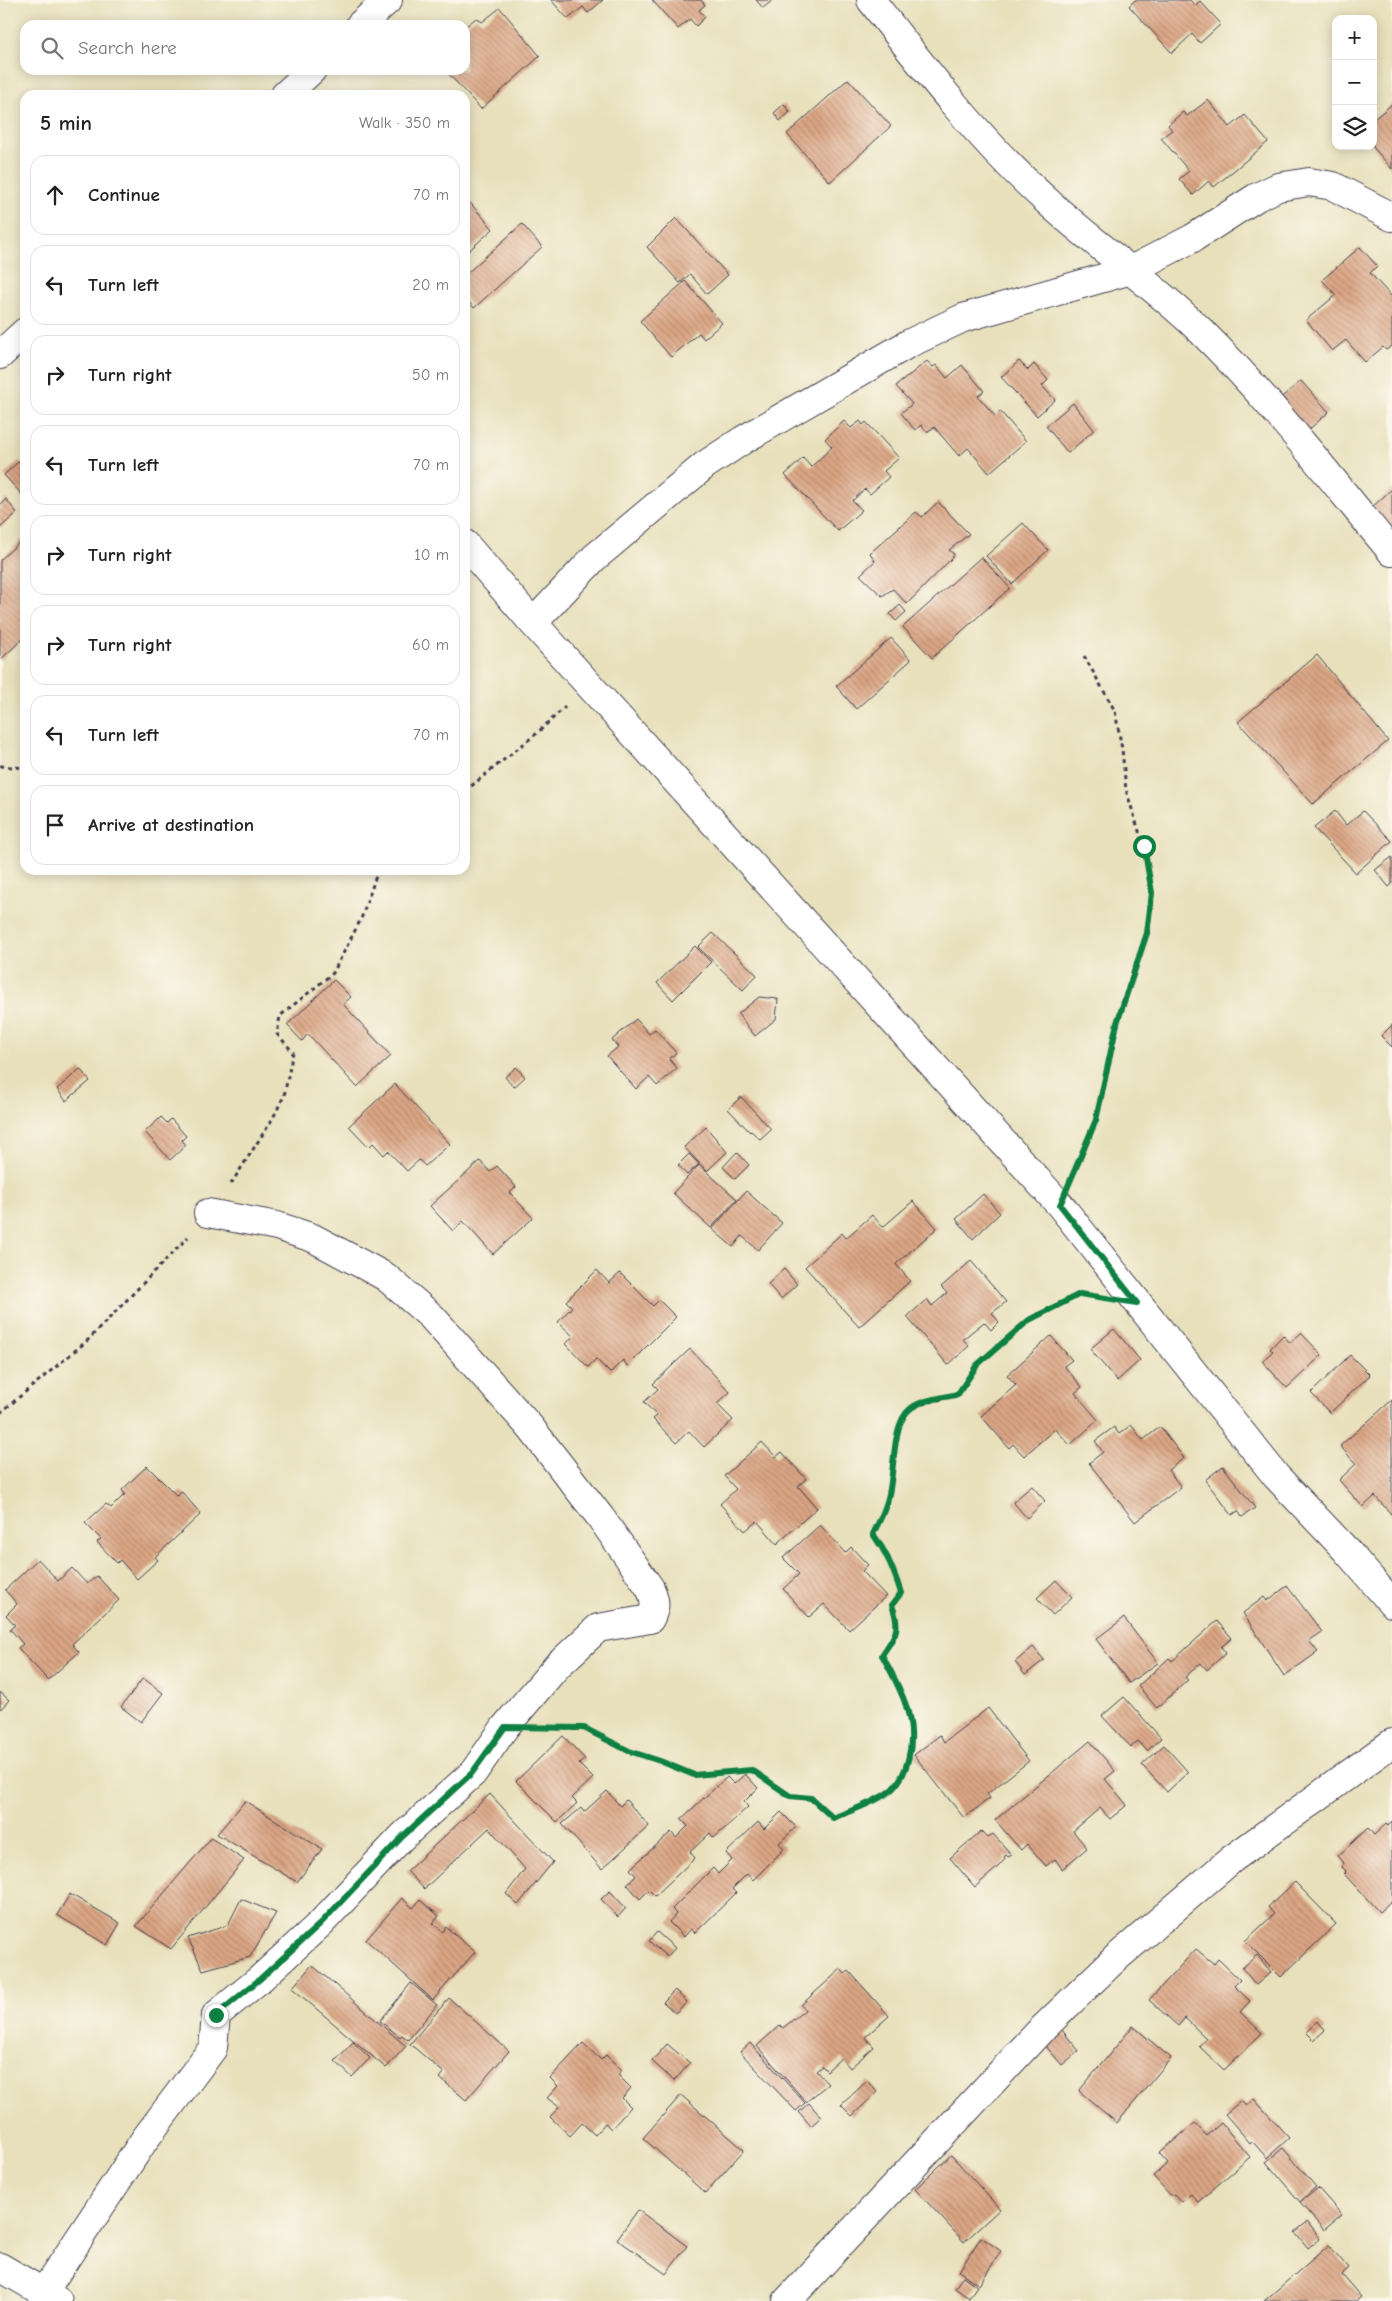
<!DOCTYPE html>
<meta charset="utf-8">
<style>
body{margin:0;font-family:"Comic Neue",sans-serif;background:#f2f2f2;color:#202124}
.controls{position:absolute;right:15px;top:15px;display:grid;overflow:hidden;border-radius:10px;box-shadow:0 2px 12px #0003}
.controls button{width:45px;height:45px;display:grid;place-items:center;padding:0;border:0;border-bottom:1px solid #e0e0e0;background:#fff;color:#202124;font:25px sans-serif}
.stop{position:absolute;width:15px;height:15px;margin:-11px;border:4px solid #0b8043;border-radius:50%;background:#fff}
.stop.end{background:#0b8043;border-color:#fff;box-shadow:0 1px 5px #0008}
.list{margin:0;padding:0;list-style:none}
h2{display:flex;justify-content:space-between;align-items:center;height:65px;margin:0;padding:0 20px;font-size:21px}
h2 small{font-size:16px;font-weight:400;color:#757577}
.list li{display:grid;grid-template-columns:32px 1fr auto;gap:15px;align-items:center;box-sizing:border-box;height:80px;margin:0 10px 10px;padding:0 10px;border:1px solid #e0e0e0;border-radius:15px}
.list b{display:block;font-size:19px;white-space:nowrap}
.list em{font-size:16px;font-style:normal;color:#757577}
.icon{flex:none;width:28px;height:28px;fill:none;stroke:currentColor;stroke-width:2;stroke-linecap:round;stroke-linejoin:round}
.map{position:relative;flex:none;width:1392px;height:2301px;overflow:hidden}
.search{position:absolute;background:#fff;box-shadow:0 2px 12px #0003;left:20px;top:20px;width:450px;height:55px;display:flex;align-items:center;gap:12px;box-sizing:border-box;padding:0 18px;border-radius:15px;color:#757577;font-size:19px}
.panel{position:absolute;background:#fff;box-shadow:0 2px 12px #0003;left:20px;top:90px;width:450px;height:785px;border-radius:15px}
.map>svg:first-child{display:block}
.building{fill:url(#building-back-hatch)}
.lines{fill:none;stroke-linecap:round;stroke-linejoin:round}
.minor-casing{stroke:#403e4e;stroke-width:30}
.path{stroke:#403e4e;stroke-width:3;stroke-dasharray:4 4;stroke-linecap:butt}
.minor{stroke:#fff;stroke-width:28}
.route{stroke:#0b8043;stroke-width:6}
</style>
<div class="map">
<svg width="1392" height="2301" viewBox="0 0 1392 2301">
<defs>
<pattern id="building-back-hatch" width="6" height="6" patternUnits="userSpaceOnUse" patternTransform="scale(1.25)"><rect width="6" height="6" fill="#dca684"/><path d="M-1 5l2 2M0 0l6 6M5-1l2 2" fill="none" stroke="#b2876d"/></pattern>
</defs>
<rect width="100%" height="100%" fill="#fbf7ec"/>
<filter id="ink" filterUnits="userSpaceOnUse"><feTurbulence type="fractalNoise" baseFrequency=".02" numOctaves="2"/><feDisplacementMap in="SourceGraphic" scale="10" xChannelSelector="R" yChannelSelector="G"/><feConvolveMatrix kernelMatrix="1 2 1 2 8 2 1 2 1" color-interpolation-filters="sRGB"/></filter>
<filter id="wash" filterUnits="userSpaceOnUse"><feTurbulence type="fractalNoise" baseFrequency=".0096" numOctaves="4" result="noise"/><feDisplacementMap in="SourceGraphic" scale="20" xChannelSelector="R" yChannelSelector="G"/><feGaussianBlur stdDeviation="1.12" result="paint"/><feColorMatrix in="noise" values="0 0 0 0 0 0 0 0 0 0 0 0 0 0 0 0 0 1.4 0 .05"/><feComposite in="paint" operator="in"/></filter>
<g filter="url(#wash)">
<rect width="100%" height="100%" fill="#e8e0bb"/>
<g id="blocks">
<path class="building" d="M 551,0 L 603,0 L 588,13 L 583,7 L 568,19 Z
M 652,0 L 701,0 L 705,5 L 699,10 L 705,17 L 696,26 L 690,19 L 678,29 Z
M 756,0 L 773,0 L 763,8 Z
M 1135,0 L 1190,0 L 1195,6 L 1200,1 L 1221,24 L 1200,43 L 1192,34 L 1172,53 L 1129,6 Z
M 500,8 L 540,56 L 481,109 L 445,70 L 465,70 L 465,27 L 476,18 L 482,22 Z
M 848,79 L 891,126 L 830,182 L 787,134 Z
M 1208,100 L 1230,127 L 1245,115 L 1268,142 L 1214,187 L 1209,181 L 1193,195 L 1179,179 L 1189,171 L 1161,138 L 1172,130 L 1168,125 L 1183,112 L 1187,116 Z
M 784,104 L 790,112 L 780,121 L 774,113 Z
M 1392,104 L 1392,169 L 1373,147 L 1373,120 Z
M 465,197 L 493,229 L 465,254 Z
M 676,218 L 728,275 L 707,294 L 690,274 L 680,283 L 647,247 Z
M 522,224 L 542,247 L 474,308 L 465,298 L 465,275 Z
M 1360,247 L 1377,266 L 1370,273 L 1392,297 L 1392,346 L 1386,350 L 1383,347 L 1365,362 L 1346,340 L 1332,351 L 1306,320 L 1336,295 L 1322,280 Z
M 685,281 L 722,323 L 704,339 L 699,333 L 671,357 L 640,321 Z
M 927,361 L 933,367 L 936,365 L 947,378 L 962,365 L 984,391 L 978,396 L 995,416 L 1000,411 L 1026,441 L 989,473 L 968,448 L 959,456 L 934,427 L 927,432 L 921,425 L 915,430 L 901,413 L 912,404 L 896,386 Z
M 1019,361 L 1028,370 L 1034,364 L 1048,380 L 1042,386 L 1055,400 L 1037,416 L 1001,377 Z
M 1301,381 L 1329,412 L 1305,433 L 1277,401 Z
M 1073,403 L 1094,430 L 1068,453 L 1046,426 Z
M 844,421 L 851,428 L 860,421 L 863,425 L 866,422 L 899,458 L 884,471 L 889,477 L 870,494 L 865,489 L 852,501 L 862,510 L 838,531 L 785,475 L 803,458 L 811,467 L 832,447 L 825,439 Z
M 19,461 L 25,467 L 25,498 L 4,475 Z
M 1392,489 L 1392,531 L 1372,507 Z
M 6,499 L 17,513 L 0,528 L 0,505 Z
M 938,502 L 969,534 L 949,550 L 954,554 L 952,558 L 907,604 L 893,589 L 882,596 L 860,575 L 875,561 L 870,553 L 916,512 L 922,517 Z
M 1023,523 L 1048,550 L 1012,584 L 986,556 Z
M 22,540 L 25,543 L 25,637 L 0,660 L 0,560 Z
M 981,557 L 1010,588 L 932,658 L 903,627 Z
M 900,605 L 906,612 L 896,621 L 890,614 Z
M 891,638 L 911,660 L 856,709 L 836,686 Z
M 1317,655 L 1388,741 L 1313,804 L 1238,722 Z
M 1335,811 L 1346,825 L 1363,811 L 1392,841 L 1356,873 L 1314,828 Z
M 1392,857 L 1392,884 L 1389,887 L 1375,870 Z
M 713,933 L 757,975 L 743,990 L 698,947 Z
M 695,946 L 711,962 L 673,1000 L 657,983 Z
M 334,980 L 351,997 L 343,1004 L 391,1056 L 357,1087 L 308,1034 L 302,1041 L 287,1025 Z
M 759,997 L 778,999 L 776,1019 L 755,1036 L 738,1014 Z
M 636,1019 L 649,1034 L 655,1029 L 676,1053 L 669,1059 L 677,1068 L 657,1086 L 649,1077 L 636,1089 L 607,1056 L 618,1047 L 612,1040 Z
M 1392,1025 L 1392,1047 L 1381,1036 Z
M 516,1067 L 525,1077 L 514,1087 L 505,1077 Z
M 80,1069 L 90,1081 L 66,1101 L 57,1089 Z
M 395,1084 L 450,1144 L 425,1166 L 419,1160 L 407,1171 L 388,1151 L 384,1155 L 373,1143 L 369,1147 L 349,1126 Z
M 741,1097 L 771,1129 L 760,1139 L 751,1131 L 750,1132 L 728,1109 Z
M 161,1117 L 167,1123 L 171,1119 L 186,1136 L 182,1140 L 186,1145 L 170,1160 L 145,1132 Z
M 706,1127 L 727,1152 L 707,1171 L 684,1147 Z
M 737,1152 L 749,1165 L 735,1179 L 723,1167 Z
M 689,1154 L 699,1164 L 687,1175 L 678,1165 Z
M 480,1161 L 490,1172 L 497,1166 L 516,1187 L 510,1193 L 533,1218 L 493,1254 L 463,1221 L 453,1231 L 430,1206 Z
M 699,1165 L 737,1199 L 711,1228 L 673,1193 Z
M 746,1191 L 782,1223 L 758,1250 L 742,1236 L 733,1247 L 712,1229 Z
M 983,1194 L 1000,1213 L 973,1239 L 956,1219 Z
M 913,1201 L 937,1228 L 896,1264 L 910,1281 L 859,1327 L 805,1267 L 842,1233 L 846,1238 L 872,1215 L 883,1227 Z
M 971,1261 L 1006,1302 L 992,1313 L 999,1322 L 991,1330 L 984,1322 L 963,1339 L 969,1346 L 948,1365 L 907,1317 L 927,1299 L 932,1306 L 947,1293 L 941,1287 Z
M 784,1269 L 797,1284 L 781,1299 L 768,1284 Z
M 597,1270 L 609,1283 L 620,1273 L 653,1306 L 659,1300 L 676,1317 L 627,1366 L 623,1360 L 610,1373 L 596,1359 L 588,1367 L 566,1344 L 573,1336 L 558,1322 L 572,1307 L 566,1301 Z
M 1114,1329 L 1140,1360 L 1117,1381 L 1090,1349 Z
M 1301,1333 L 1322,1355 L 1287,1388 L 1262,1361 L 1273,1351 L 1270,1349 L 1283,1335 L 1290,1343 Z
M 1051,1336 L 1072,1360 L 1064,1366 L 1082,1387 L 1075,1393 L 1098,1420 L 1070,1445 L 1055,1429 L 1024,1456 L 1013,1444 L 1009,1448 L 981,1416 L 1016,1385 L 1007,1375 Z
M 690,1349 L 730,1392 L 717,1404 L 733,1420 L 704,1447 L 689,1431 L 676,1443 L 653,1419 L 657,1416 L 644,1402 L 658,1389 L 653,1384 Z
M 1350,1355 L 1370,1375 L 1330,1413 L 1311,1393 Z
M 1392,1400 L 1392,1515 L 1375,1496 L 1363,1507 L 1339,1480 L 1356,1464 L 1340,1446 Z
M 1131,1425 L 1143,1440 L 1160,1427 L 1184,1458 L 1168,1470 L 1181,1487 L 1135,1522 L 1089,1463 L 1103,1452 L 1095,1441 L 1114,1427 L 1119,1434 Z
M 762,1442 L 776,1457 L 782,1452 L 806,1479 L 798,1486 L 817,1508 L 777,1544 L 757,1521 L 745,1531 L 720,1504 L 736,1489 L 724,1476 Z
M 147,1466 L 177,1496 L 181,1491 L 201,1514 L 155,1557 L 158,1560 L 137,1579 L 120,1560 L 117,1563 L 97,1542 L 101,1539 L 85,1523 L 106,1504 L 111,1508 L 125,1494 L 122,1490 Z
M 1223,1466 L 1255,1508 L 1242,1517 L 1238,1511 L 1232,1515 L 1205,1480 Z
M 1032,1486 L 1045,1501 L 1027,1518 L 1013,1502 Z
M 820,1525 L 845,1553 L 851,1547 L 868,1565 L 862,1571 L 886,1596 L 849,1630 L 824,1604 L 809,1617 L 783,1589 L 799,1574 L 783,1558 Z
M 38,1559 L 58,1581 L 72,1568 L 87,1584 L 97,1576 L 119,1600 L 72,1644 L 79,1652 L 48,1680 L 18,1648 L 23,1644 L 10,1629 L 15,1625 L 6,1615 L 17,1604 L 5,1590 Z
M 1056,1580 L 1072,1597 L 1053,1615 L 1037,1598 Z
M 1287,1586 L 1322,1632 L 1309,1641 L 1318,1652 L 1284,1676 L 1243,1613 L 1264,1597 L 1267,1601 Z
M 1124,1618 L 1158,1663 L 1129,1683 L 1096,1639 Z
M 1217,1621 L 1232,1638 L 1221,1647 L 1226,1653 L 1207,1670 L 1201,1663 L 1185,1677 L 1188,1680 L 1157,1708 L 1138,1686 L 1169,1658 L 1172,1661 Z
M 1033,1647 L 1044,1660 L 1025,1675 L 1015,1662 Z
M 143,1678 L 163,1693 L 141,1722 L 121,1707 Z
M 0,1692 L 9,1700 L 0,1710 Z
M 1124,1697 L 1161,1738 L 1147,1751 L 1138,1741 L 1131,1747 L 1102,1716 Z
M 988,1708 L 1029,1761 L 987,1794 L 990,1798 L 964,1818 L 914,1755 L 940,1735 L 944,1742 Z
M 563,1736 L 585,1759 L 579,1764 L 593,1778 L 572,1798 L 577,1803 L 557,1822 L 516,1781 Z
M 1090,1741 L 1115,1771 L 1105,1779 L 1127,1805 L 1110,1819 L 1100,1808 L 1073,1831 L 1087,1848 L 1062,1869 L 1055,1859 L 1046,1866 L 1027,1844 L 1021,1850 L 995,1820 Z
M 1164,1745 L 1188,1772 L 1167,1792 L 1142,1765 Z
M 745,1774 L 758,1788 L 744,1802 L 748,1807 L 714,1838 L 710,1833 L 690,1852 L 695,1858 L 655,1896 L 649,1890 L 640,1899 L 627,1884 L 636,1876 L 630,1869 L 671,1832 L 676,1838 L 688,1826 L 681,1819 L 727,1777 L 734,1784 Z
M 607,1791 L 620,1806 L 626,1800 L 649,1826 L 602,1869 L 562,1824 L 581,1808 L 584,1812 Z
M 490,1794 L 553,1862 L 518,1905 L 506,1894 L 525,1869 L 489,1828 L 424,1889 L 407,1871 Z
M 245,1801 L 322,1849 L 297,1882 L 217,1834 Z
M 781,1812 L 796,1827 L 779,1843 L 784,1849 L 753,1880 L 747,1874 L 732,1889 L 736,1893 L 695,1933 L 691,1929 L 684,1937 L 669,1922 L 676,1914 L 672,1909 L 713,1868 L 718,1874 L 732,1860 L 726,1853 L 758,1822 L 764,1829 Z
M 1392,1821 L 1392,1900 L 1379,1912 L 1344,1874 L 1346,1872 L 1341,1867 L 1344,1863 L 1338,1856 L 1368,1828 L 1374,1835 L 1386,1824 L 1388,1826 Z
M 981,1831 L 988,1838 L 993,1834 L 1012,1855 L 1008,1857 L 1006,1855 L 1004,1857 L 1005,1859 L 998,1867 L 975,1887 L 950,1858 Z
M 211,1838 L 244,1860 L 171,1949 L 136,1926 Z
M 1295,1882 L 1336,1924 L 1281,1977 L 1245,1941 L 1274,1914 L 1268,1907 Z
M 610,1891 L 626,1908 L 618,1917 L 601,1899 Z
M 70,1894 L 120,1923 L 107,1945 L 57,1915 Z
M 402,1898 L 413,1908 L 420,1900 L 439,1916 L 433,1923 L 443,1932 L 446,1927 L 475,1952 L 433,2000 L 366,1940 Z
M 241,1899 L 276,1913 L 250,1957 L 203,1970 L 188,1938 L 228,1925 Z
M 657,1932 L 675,1948 L 667,1957 L 649,1941 Z
M 1196,1949 L 1214,1964 L 1218,1959 L 1240,1980 L 1234,1986 L 1250,2001 L 1240,2012 L 1262,2033 L 1224,2070 L 1199,2046 L 1206,2038 L 1185,2018 L 1178,2026 L 1149,2000 Z
M 1257,1955 L 1271,1972 L 1256,1985 L 1242,1968 Z
M 312,1965 L 406,2046 L 386,2068 L 292,1988 Z
M 841,1969 L 845,1974 L 849,1971 L 889,2016 L 865,2037 L 874,2047 L 850,2068 L 841,2058 L 827,2071 L 822,2066 L 816,2071 L 828,2084 L 806,2102 L 757,2046 L 780,2025 L 783,2028 L 805,2010 L 801,2005 Z
M 411,1983 L 437,2005 L 408,2040 L 402,2035 L 400,2037 L 380,2021 Z
M 675,1990 L 687,2002 L 675,2013 L 663,2002 Z
M 449,1998 L 509,2051 L 466,2100 L 440,2078 L 444,2073 L 410,2044 Z
M 1318,2021 L 1325,2030 L 1314,2040 L 1306,2032 Z
M 1133,2026 L 1171,2058 L 1117,2123 L 1079,2091 Z
M 1061,2029 L 1079,2051 L 1062,2065 L 1043,2043 Z
M 353,2042 L 370,2058 L 352,2077 L 335,2061 Z
M 583,2043 L 601,2060 L 606,2055 L 622,2070 L 618,2075 L 631,2088 L 622,2098 L 631,2107 L 611,2129 L 605,2123 L 595,2135 L 582,2123 L 570,2136 L 550,2117 L 559,2107 L 547,2098 L 558,2086 L 550,2078 Z
M 750,2043 L 805,2103 L 796,2111 L 740,2052 Z
M 667,2044 L 690,2063 L 674,2081 L 652,2061 Z
M 867,2081 L 877,2092 L 852,2116 L 841,2105 Z
M 681,2095 L 744,2150 L 705,2193 L 643,2138 Z
M 1254,2099 L 1289,2138 L 1267,2158 L 1252,2141 L 1250,2143 L 1225,2114 L 1241,2101 L 1246,2106 Z
M 809,2103 L 821,2117 L 811,2126 L 799,2112 Z
M 1195,2123 L 1206,2136 L 1221,2123 L 1250,2157 L 1198,2202 L 1191,2194 L 1181,2202 L 1174,2194 L 1171,2196 L 1153,2176 L 1168,2163 L 1159,2153 Z
M 1283,2148 L 1316,2187 L 1300,2202 L 1266,2162 Z
M 951,2155 L 1000,2209 L 964,2242 L 915,2189 Z
M 1318,2188 L 1342,2215 L 1324,2230 L 1300,2203 Z
M 638,2210 L 687,2246 L 666,2274 L 617,2239 Z
M 1307,2222 L 1320,2238 L 1308,2248 L 1295,2232 Z
M 981,2237 L 1001,2251 L 979,2285 L 959,2271 Z
M 1329,2245 L 1349,2269 L 1342,2275 L 1361,2297 L 1356,2301 L 1264,2301 Z
M 963,2276 L 977,2286 L 969,2298 L 955,2288 Z"/>
</g>
</g>
<g filter="url(#ink)">
<use href="#blocks" fill-opacity="0" stroke="#403e4e" stroke-width="1"/>
<g class="lines">
<defs>
<path id="minor" d="M 871,0 C 925,70 981,142 1047,201 C 1097,247 1153,284 1202,332 C 1271,400 1330,478 1392,552
M 360,25 L 388,0
M 285,95 L 312,70
M 0,355 L 25,332
M 465,544 L 533,623 L 1060,1205 L 1276,1476 L 1346,1550 L 1392,1603
M 533,623 L 594,558 L 705,465 L 743,440 L 908,344 L 963,318 L 1131,270 L 1193,238 L 1257,197 L 1278,187 L 1309,182 L 1333,186 L 1392,217
M 0,2267 L 58,2301
M 43,2293 L 145,2139 L 213,2048 L 216,2015 L 260,1979 L 321,1923 L 402,1837 L 473,1773 L 505,1727 L 557,1666 L 598,1628 L 650,1619 C 656,1607 656,1601 650,1588 L 601,1518 L 530,1427 L 432,1317 L 386,1277 L 313,1238 L 277,1226 L 208,1213
M 787,2301 L 1039,2032 L 1115,1959 L 1232,1859 L 1392,1743"/>
</defs>
<use href="#minor" class="minor-casing"/>
<path class="path" d="M 0,766 L 25,768
M 465,791 L 536,734 L 565,707
M 1075,1172 L 1096,1120 L 1123,1001 L 1147,933 L 1152,893 L 1144,847 L 1126,790 L 1122,749 L 1115,711 L 1083,654
M 231,1184 L 273,1118 L 284,1096 L 293,1052 L 277,1034 L 280,1016 L 333,973 L 361,919 L 376,876 L 380,870
M 0,1413 L 88,1340 L 188,1237
M 549,1728 L 584,1729 L 629,1751 L 660,1761 L 694,1775 L 752,1770 L 790,1796 L 811,1799 L 833,1818 C 852,1810 872,1804 889,1791 C 900,1783 905,1772 908,1759 C 919,1721 900,1688 882,1655 C 897,1633 901,1631 892,1605 L 901,1593 C 894,1571 887,1553 873,1534 C 879,1522 885,1510 888,1498 C 895,1473 891,1419 915,1406 L 958,1394 L 977,1365 L 1029,1320 L 1080,1294 L 1090,1296"/>
<use href="#minor" class="minor"/>
</g>
</g>
<g class="lines" filter="url(#ink)">
<path class="route" d="M 216,2015 L 260,1979 L 321,1923 L 402,1837 L 472,1773 L 505,1727 L 584,1728 L 629,1751 L 660,1761 L 694,1775 L 752,1770 L 790,1796 L 811,1798 L 833,1818 C 852,1810 872,1804 889,1792 C 900,1783 905,1772 908,1760 C 919,1721 900,1688 882,1655 C 896,1634 901,1630 892,1605 L 901,1593 C 894,1571 887,1553 873,1534 C 879,1522 885,1511 888,1498 C 895,1475 891,1424 910,1409 C 922,1399 944,1398 958,1394 L 977,1365 L 1029,1320 L 1080,1294 L 1137,1303 L 1060,1205 L 1096,1120 L 1117,1023 L 1147,933 L 1152,893 L 1144,846"/>
</g>
</svg>
<div class="controls">
<button>+</button>
<button>−</button>
<button><svg class="icon" aria-label="layers" viewBox="0 0 24 24"><path d="M12 4l9 5-9 5-9-5zM3 14l9 5 9-5"/></svg></button>
</div>
<div class="stop" style="left:1144px;top:846px"></div>
<div class="stop end" style="left:216px;top:2015px"></div>
<div class="search"><svg class="icon" aria-label="search" viewBox="0 0 24 24"><circle cx="10" cy="10" r="6"/><path d="M15 15l6 6"/></svg>Search here</div>
<section class="panel">
<h2>5 min<small>Walk · 350 m</small></h2>
<ul class="list">
<li><svg class="icon" aria-label="ahead" viewBox="0 0 24 24"><path d="M12 20V5M6 11l6-6 6 6"/></svg><div><b>Continue</b></div><em>70 m</em></li>
<li><svg class="icon" aria-label="left" viewBox="0 0 24 24"><path d="M17 20v-9H6M10 6l-5 5 5 5"/></svg><div><b>Turn left</b></div><em>20 m</em></li>
<li><svg class="icon" aria-label="right" viewBox="0 0 24 24"><path d="M7 20v-9h11M14 6l5 5-5 5"/></svg><div><b>Turn right</b></div><em>50 m</em></li>
<li><svg class="icon" aria-label="left" viewBox="0 0 24 24"><path d="M17 20v-9H6M10 6l-5 5 5 5"/></svg><div><b>Turn left</b></div><em>70 m</em></li>
<li><svg class="icon" aria-label="right" viewBox="0 0 24 24"><path d="M7 20v-9h11M14 6l5 5-5 5"/></svg><div><b>Turn right</b></div><em>10 m</em></li>
<li><svg class="icon" aria-label="right" viewBox="0 0 24 24"><path d="M7 20v-9h11M14 6l5 5-5 5"/></svg><div><b>Turn right</b></div><em>60 m</em></li>
<li><svg class="icon" aria-label="left" viewBox="0 0 24 24"><path d="M17 20v-9H6M10 6l-5 5 5 5"/></svg><div><b>Turn left</b></div><em>70 m</em></li>
<li><svg class="icon" aria-label="arrive" viewBox="0 0 24 24"><path d="M6 21V4h12l-3 4 3 4H6"/></svg><div><b>Arrive at destination</b></div></li>
</ul>
</section>
</div>
